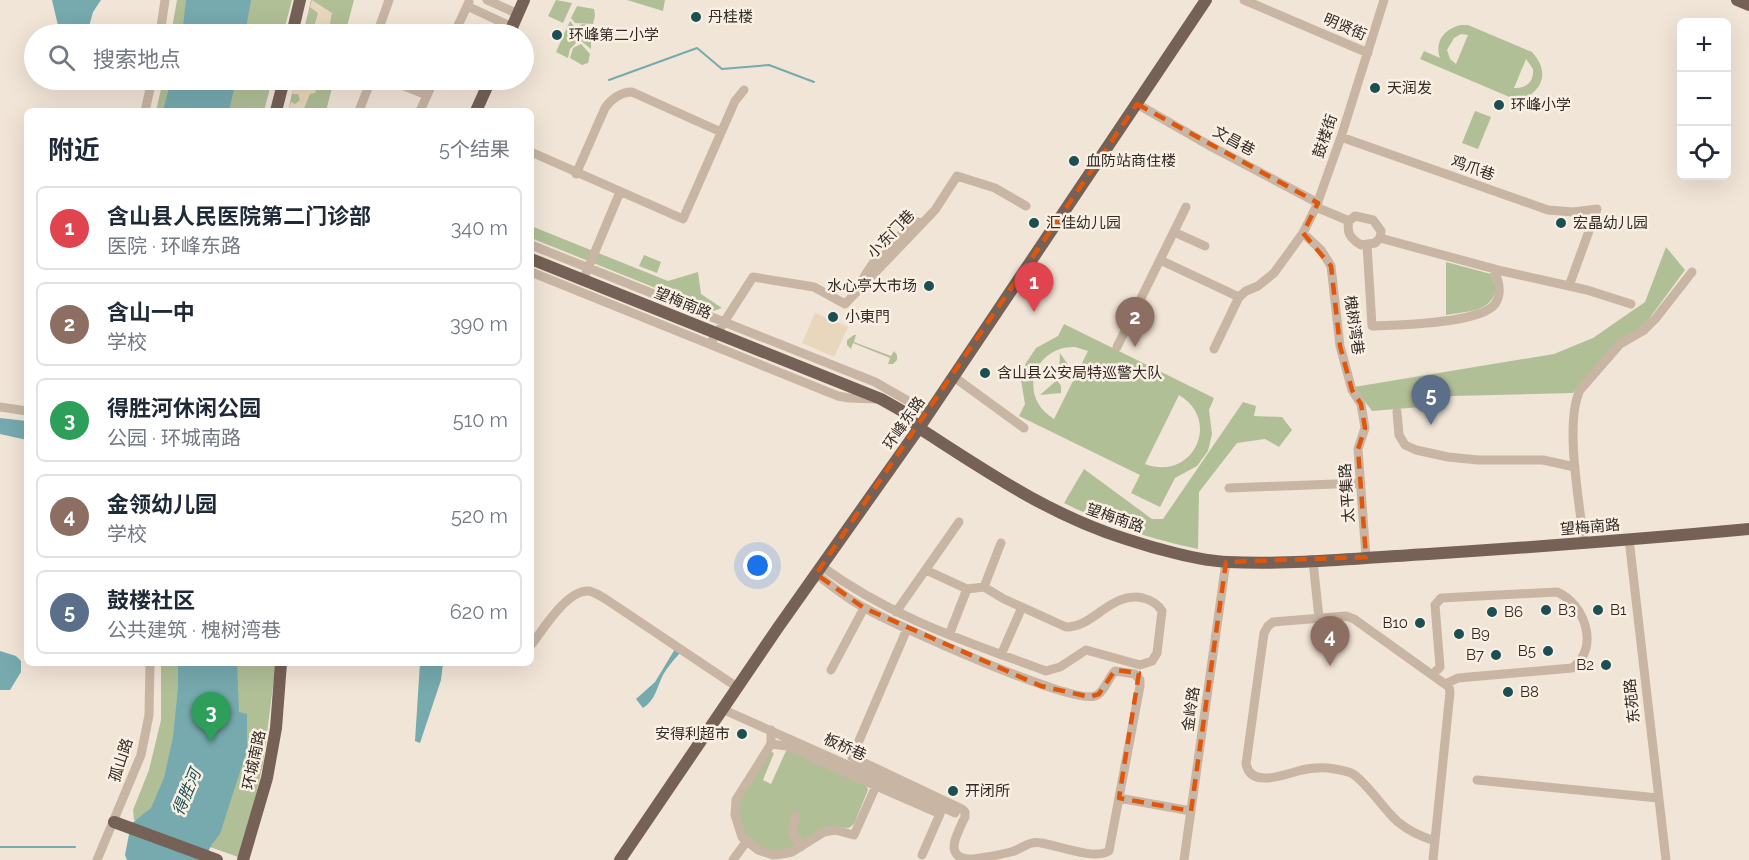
<!DOCTYPE html>
<html lang="zh">
<meta charset="utf-8">
<style>
body{margin:0;font-family:Raleway,"Noto Sans SC",sans-serif;background:#f2f2f3;color:#1f2937}
.controls{position:absolute;right:18px;top:18px;display:grid;overflow:hidden;border-radius:9px;box-shadow:0 6px 24px #0002}
.controls button{width:54px;height:54px;display:grid;place-items:center;padding:0;border:0;border-bottom:2px solid #e0e1e3;background:#fff;color:#1f2937;font:30px sans-serif}
.you{position:absolute;left:758px;top:566px;width:21px;height:21px;margin:-15px;border:4px solid #fff;border-radius:50%;background:#1a73e8;box-shadow:0 0 0 9px #1a73e833}
.badge{display:grid;place-items:center;width:39px;height:39px;border-radius:50%;background:#1b4f54;color:#fff;font-size:20px;font-weight:700}
.pin{position:absolute;translate:-50% -50px;filter:drop-shadow(0 2px 3px #0008)}
.pin::after{content:'';position:absolute;top:32px;width:21px;height:18px;background:inherit;clip-path:polygon(0 0,100% 0,50% 100%)}
.list{margin:0;padding:0;list-style:none}
h2{display:flex;justify-content:space-between;align-items:center;height:78px;margin:0;padding:0 24px;font-size:26px}
h2 small{font-size:20px;font-weight:400;color:#747a83}
.list li{display:grid;grid-template-columns:39px 1fr auto;gap:18px;align-items:center;box-sizing:border-box;height:84px;margin:0 12px 12px;padding:0 12px;border:2px solid #e0e1e3;border-radius:9px}
.list b{display:block;font-size:22px;white-space:nowrap}
.list p{margin:0;font-size:20px;white-space:nowrap;color:#747a83}
.list em{font-size:20px;font-style:normal;color:#747a83}
.icon{flex:none;width:33px;height:33px;fill:none;stroke:currentColor;stroke-width:2;stroke-linecap:round;stroke-linejoin:round}
.map{position:relative;flex:none;width:1749px;height:860px;overflow:hidden}
.search{position:absolute;background:#fff;box-shadow:0 6px 24px #0002;left:24px;top:24px;width:510px;height:66px;display:flex;align-items:center;gap:15px;box-sizing:border-box;padding:0 21px;border-radius:33px;color:#747a83;font-size:22px}
.panel{position:absolute;background:#fff;box-shadow:0 6px 24px #0002;left:24px;top:108px;width:510px;height:558px;border-radius:9px}
.map>svg:first-child{display:block}
.green{fill:#b1bf97;fill-rule:evenodd}
.plaza{fill:#e9d7bd}
.water{fill:#76aaae}
.lines{fill:none;stroke-linecap:round;stroke-linejoin:round}
.stream{stroke:#76aaae;stroke-width:2}
.minor{stroke:#c8b5a3;stroke-width:9}
.major{stroke:#766156;stroke-width:12}
.marked{fill:none;stroke:#df570d;stroke-width:4.5;stroke-dasharray:12 8;stroke-linejoin:round}
.poi-dot{fill:#1b4f54;stroke:#f9efe3;stroke-width:2}
.labels{text-anchor:middle;stroke-width:5;stroke-linejoin:round;paint-order:stroke}
.poi-label{font-size:15px;fill:#332a25;stroke:#f9efe3;text-anchor:start}
.street-label{font-size:15px;fill:#332a25;stroke:#f9efe3}
.water-label{font-size:16px;font-style:italic;fill:#1b4f54;stroke:#f9efe3}
</style>
<div class="map">
<svg width="1749" height="860" viewBox="0 0 1749 860">
<rect width="100%" height="100%" fill="#f1e5d7"/>
<path class="green" d="M 177,0 L 292,0 L 283,34 L 171,34 Z
M 311,0 L 354,0 L 345,34 L 303,34 Z
M 556,0 L 572,3 L 563,23 L 548,16 Z
M 627,0 L 665,0 L 663,11 Z
M 577,6 L 594,9 L 595,15 L 593,24 L 575,23 L 571,18 Z
M 570,21 L 574,26 L 577,42 L 570,49 L 568,58 L 556,52 Z
M 582,24 L 589,25 L 588,29 L 591,30 L 591,49 L 580,40 L 576,28 Z
M 1460,25 L 1468,25 L 1532,52 C 1545,66 1547,83 1530,95 L 1536,98 L 1533,107 L 1420,59 L 1424,51 L 1440,58 C 1434,41 1445,29 1460,25 ZM 1461,34 L 1468,35 L 1456,64 L 1450,59 L 1447,50 L 1454,38 ZM 1526,59 L 1533,69 C 1534,82 1527,88 1514,88 Z
M 581,44 L 590,54 L 588,63 L 582,65 L 570,58 L 573,48 Z
M 163,80 L 272,80 L 264,111 L 156,111 Z
M 295,80 L 334,80 L 326,111 L 288,111 Z
M 1475,111 L 1491,117 L 1478,149 L 1462,143 Z
M 531,226 L 668,281 L 698,272 L 701,294 L 722,308 L 713,311 L 531,238 Z
M 1666,247 L 1685,270 L 1646,323 L 1619,342 L 1573,393 L 1451,396 L 1433,406 L 1372,411 L 1354,387 L 1554,354 L 1593,338 L 1645,302 Z
M 644,255 L 661,262 L 657,273 L 639,266 Z
M 1446,262 L 1491,274 L 1496,288 C 1492,313 1467,311 1446,315 Z
M 1064,324 L 1214,398 L 1209,410 L 1212,434 L 1208,451 L 1197,466 L 1175,478 L 1160,507 L 1131,493 L 1140,475 L 1019,416 L 1025,404 L 1021,380 L 1026,363 L 1036,348 L 1058,336 ZM 1075,347 L 1088,351 L 1054,419 C 1017,397 1033,346 1075,347 ZM 1179,395 C 1222,420 1193,482 1145,464 Z
M 854,335 L 856,335 L 854,342 L 891,356 L 894,351 L 897,355 L 897,360 L 893,364 L 888,364 L 890,358 L 853,343 L 851,349 L 847,345 L 847,340 Z
M 1060,353 L 1073,372 L 1066,377 L 1059,376 Z
M 1057,380 L 1061,386 L 1061,393 L 1040,395 Z
M 1243,402 L 1256,406 L 1254,416 L 1282,417 L 1292,430 L 1279,447 L 1265,439 L 1237,443 L 1199,492 L 1198,549 C 1148,538 1110,526 1064,503 L 1084,469 L 1152,519 L 1163,519 Z
M 161,663 L 276,663 L 263,764 L 241,858 L 134,820 L 133,810 L 149,770 L 161,720 Z
M 788,750 L 867,786 L 868,790 L 854,824 L 849,828 L 831,827 L 792,850 L 771,851 L 758,847 L 741,830 L 738,804 L 769,751 L 774,753 L 763,780 L 771,784 L 786,751 Z"/>
<path class="plaza" d="M 312,0 L 332,13 L 328,34 L 312,34 L 318,13 L 310,7 Z
M 295,80 L 309,80 L 311,84 L 318,85 L 315,93 L 310,94 L 303,111 L 288,111 L 291,102 L 295,104 L 300,100 L 298,94 L 292,94 Z
M 815,313 L 848,327 L 834,357 L 802,343 Z"/>
<path class="water" d="M 101,0 L 93,12 L 87,34 L 60,34 L 52,0 Z
M 186,0 L 251,0 L 245,34 L 182,34 Z
M 171,80 L 236,80 L 229,111 L 163,111 Z
M 0,418 L 27,421 L 27,440 L 0,434 Z
M 675,649 L 681,652 C 675,658 667,668 663,675 C 657,687 655,701 643,708 L 636,699 L 655,682 Z
M 0,651 L 16,656 L 21,661 L 21,672 L 10,690 L 0,690 Z
M 178,663 L 237,663 L 239,712 L 247,714 L 247,750 L 220,834 L 212,844 L 204,860 L 127,860 L 125,855 L 131,824 L 151,808 L 164,778 L 173,737 L 178,688 Z
M 420,663 L 443,663 L 441,680 L 420,743 L 415,741 Z"/>
<g class="lines">
<path class="stream" d="M 609,80 L 697,48 L 722,69 L 769,65 L 814,82
M 0,847 L 75,847"/>
<path class="minor" d="M 487,0 L 518,14
M 1244,0 L 1368,53
M 467,6 L 512,27
M 160,34 L 165,0
M 377,34 L 389,0
M 454,34 L 469,2
M 389,80 L 427,95
M 1137,104 L 1212,147 L 1318,203
M 145,111 L 152,80
M 359,111 L 371,80
M 420,111 L 434,80
M 1341,137 L 1548,210 L 1573,212 L 1597,209 L 1569,286
M 531,152 L 683,219 L 735,101 L 744,90
M 576,174 L 605,108 C 611,99 621,92 632,92 L 721,132
M 1316,207 L 1349,221 C 1346,233 1351,239 1361,245 L 1375,243 L 1380,238 L 1381,231 L 1373,220 L 1355,216 L 1349,221
M 1174,232 L 1205,246
M 1303,233 L 1321,250 L 1331,266 L 1340,346 L 1352,390 L 1361,404 L 1365,428 L 1358,449 L 1366,557
M 1380,238 L 1502,271 L 1587,290 L 1631,304
M 531,245 L 875,382 L 929,413
M 1367,245 L 1372,326 C 1397,325 1480,324 1495,304 C 1503,292 1499,280 1493,269
M 1160,260 L 1239,297
M 531,272 L 838,396 L 849,398 L 876,399
M 586,273 L 620,192
M 861,283 C 875,255 893,240 918,222
M 710,344 L 753,277 L 814,287 L 845,304 L 935,210 L 957,176 L 995,188 L 1026,206
M 1117,347 L 1186,207
M 1214,349 L 1239,297 L 1246,291 L 1258,286 L 1274,273 L 1303,233 L 1316,207 L 1341,137 L 1384,0
M 954,377 L 1024,428
M 0,407 L 27,411
M 1397,412 L 1399,435 L 1405,445 L 1416,450 L 1448,457 L 1478,460 L 1543,460 L 1575,467
M 1229,488 L 1361,483
M 1629,539 L 1666,860
M 1584,543 C 1580,506 1564,423 1580,390 L 1620,344 L 1644,330 L 1656,318 L 1692,272
M 1313,561 L 1319,618
M 821,566 C 892,618 965,641 1046,671 L 1060,667 L 1086,650 L 1140,665 L 1152,661 L 1157,653 L 1162,611 C 1158,604 1151,600 1143,598 C 1110,591 1095,627 1066,627 L 1004,599 L 984,587 L 967,589 L 926,570
M 816,574 C 832,586 847,599 865,608 C 894,625 1072,705 1095,696 C 1104,693 1108,678 1115,671 L 1135,674 L 1140,680 L 1140,686 L 1109,851 C 1094,860 1060,846 1041,843 C 1030,840 1022,849 1011,852 C 999,855 987,857 974,859 C 941,860 957,834 965,817 L 965,812 L 962,809 L 852,757 L 907,629
M 984,587 L 1001,543
M 896,612 L 959,522
M 949,635 L 967,589
M 531,645 C 543,630 567,589 589,591 C 595,592 604,598 610,602 L 737,687
M 1001,655 L 1022,607
M 831,670 L 864,608
M 1432,675 L 1440,667 L 1435,605 L 1441,598 L 1557,592 C 1584,603 1601,648 1572,668 L 1458,678 L 1445,684
M 722,709 L 955,813
M 771,744 L 787,746 L 876,786 L 854,835 L 835,830 L 824,832 L 792,852 L 782,854 L 773,855 L 758,850 L 742,837 L 735,815 L 736,800 L 771,744 L 771,730
M 1477,780 L 1658,798
M 876,786 L 940,814 L 922,855
M 1119,798 L 1191,811
M 796,816 L 792,832 L 801,847
M 97,860 L 141,755 L 149,715 L 150,663
M 733,860 L 746,842
M 1184,860 L 1226,562
M 1433,860 L 1450,692 L 1449,687 L 1354,619 L 1346,616 L 1273,622 L 1268,626 L 1264,633 L 1246,764 C 1251,788 1283,775 1298,771 C 1310,768 1324,767 1335,769 C 1341,770 1348,771 1353,774 C 1369,785 1383,809 1398,822 C 1409,831 1422,837 1435,841"/>
<path class="major" d="M 1737,0 L 1749,5
M 292,34 L 300,0
M 509,34 L 524,0
M 276,111 L 284,80
M 476,111 L 490,80
M 531,259 L 881,399 L 904,412 L 919,428 C 986,471 1049,515 1126,539 C 1153,548 1200,561 1228,562 C 1294,565 1361,558 1428,554 C 1535,547 1642,539 1749,529
M 114,822 L 217,860
M 243,860 L 267,778 L 276,728 L 281,663
M 620,860 L 777,629 L 919,428 L 1206,0"/>
</g>
<path class="marked" d="M 1137,104 L 1318,203 L 1303,233 L 1331,266 L 1340,346 L 1352,390 L 1361,404 L 1365,428 L 1358,449 L 1366,557 L 1226,562 L 1191,811 L 1119,798 L 1139,673 L 1115,670 L 1099,694 L 1090,697 L 1041,686 L 864,608 L 816,574 Z"/>
<g class="poi-dot">
<circle cx="696" cy="17" r="6"/>
<circle cx="557" cy="35" r="6"/>
<circle cx="1375" cy="88" r="6"/>
<circle cx="1499" cy="105" r="6"/>
<circle cx="1074" cy="161" r="6"/>
<circle cx="1034" cy="223" r="6"/>
<circle cx="1561" cy="223" r="6"/>
<circle cx="929" cy="286" r="6"/>
<circle cx="833" cy="317" r="6"/>
<circle cx="985" cy="373" r="6"/>
<circle cx="1546" cy="610" r="6"/>
<circle cx="1598" cy="610" r="6"/>
<circle cx="1492" cy="612" r="6"/>
<circle cx="1420" cy="623" r="6"/>
<circle cx="1459" cy="634" r="6"/>
<circle cx="1548" cy="651" r="6"/>
<circle cx="1496" cy="655" r="6"/>
<circle cx="1606" cy="665" r="6"/>
<circle cx="1508" cy="692" r="6"/>
<circle cx="742" cy="734" r="6"/>
<circle cx="953" cy="791" r="6"/>
</g>
<g class="labels">
<g class="poi-label">
<text x="708" y="22">丹桂楼</text>
<text x="569" y="40">环峰第二小学</text>
<text x="1387" y="93">天润发</text>
<text x="1511" y="110">环峰小学</text>
<text x="1086" y="166">血防站商住楼</text>
<text x="1046" y="228">汇佳幼儿园</text>
<text x="1573" y="228">宏晶幼儿园</text>
<text x="917" y="291" text-anchor="end">水心亭大市场</text>
<text x="845" y="322">小東門</text>
<text x="997" y="378">含山县公安局特巡警大队</text>
<text x="1558" y="615">B3</text>
<text x="1610" y="615">B1</text>
<text x="1504" y="617">B6</text>
<text x="1408" y="628" text-anchor="end">B10</text>
<text x="1471" y="639">B9</text>
<text x="1536" y="656" text-anchor="end">B5</text>
<text x="1484" y="660" text-anchor="end">B7</text>
<text x="1594" y="670" text-anchor="end">B2</text>
<text x="1520" y="697">B8</text>
<text x="730" y="739" text-anchor="end">安得利超市</text>
<text x="965" y="796">开闭所</text>
</g>
<g class="street-label">
<text transform="translate(1345 27) rotate(23)" y="5">明贤街</text>
<text transform="translate(1325 136) rotate(-71)" y="5">鼓楼街</text>
<text transform="translate(1234 141) rotate(28)" y="5">文昌巷</text>
<text transform="translate(1473 168) rotate(20)" y="5">鸡爪巷</text>
<text transform="translate(891 234) rotate(-46)" y="5">小东门巷</text>
<text transform="translate(683 303) rotate(22)" y="5">望梅南路</text>
<text transform="translate(1354 325) rotate(82)" y="5">槐树湾巷</text>
<text transform="translate(904 423) rotate(-55)" y="5">环峰东路</text>
<text transform="translate(1347 493) rotate(-94)" y="5">太平集路</text>
<text transform="translate(1115 518) rotate(19)" y="5">望梅南路</text>
<text transform="translate(1590 527) rotate(-5)" y="5">望梅南路</text>
<text transform="translate(1632 701) rotate(-96)" y="5">东苑路</text>
<text transform="translate(1191 709) rotate(-82)" y="5">金岭路</text>
<text transform="translate(845 747) rotate(24)" y="5">板桥巷</text>
<text transform="translate(121 760) rotate(-72)" y="5">孤山路</text>
<text transform="translate(254 760) rotate(-78)" y="5">环城南路</text>
</g>
<g class="water-label">
<text transform="translate(186 792) rotate(-67)" y="6">得胜河</text>
</g>
</g>
</svg>
<div class="controls">
<button>+</button>
<button>−</button>
<button><svg class="icon" aria-label="locate" viewBox="0 0 24 24"><circle cx="12" cy="12" r="6"/><path d="M12 2v4M12 18v4M2 12h4M18 12h4"/></svg></button>
</div>
<div class="you"></div>
<div class="pin badge" style="left:1034px;top:312px;background:#e0444e">1</div>
<div class="pin badge" style="left:1135px;top:347px;background:#8d6e63">2</div>
<div class="pin badge" style="left:211px;top:742px;background:#2e9e5b">3</div>
<div class="pin badge" style="left:1330px;top:666px;background:#8d6e63">4</div>
<div class="pin badge" style="left:1431px;top:425px;background:#5c6f8a">5</div>
<div class="search"><svg class="icon" aria-label="search" viewBox="0 0 24 24"><circle cx="10" cy="10" r="6"/><path d="M15 15l6 6"/></svg>搜索地点</div>
<section class="panel">
<h2>附近<small>5个结果</small></h2>
<ul class="list">
<li><span class="badge" style="background:#e0444e">1</span><div><b>含山县人民医院第二门诊部</b><p>医院 · 环峰东路</p></div><em>340 m</em></li>
<li><span class="badge" style="background:#8d6e63">2</span><div><b>含山一中</b><p>学校</p></div><em>390 m</em></li>
<li><span class="badge" style="background:#2e9e5b">3</span><div><b>得胜河休闲公园</b><p>公园 · 环城南路</p></div><em>510 m</em></li>
<li><span class="badge" style="background:#8d6e63">4</span><div><b>金领幼儿园</b><p>学校</p></div><em>520 m</em></li>
<li><span class="badge" style="background:#5c6f8a">5</span><div><b>鼓楼社区</b><p>公共建筑 · 槐树湾巷</p></div><em>620 m</em></li>
</ul>
</section>
</div>
